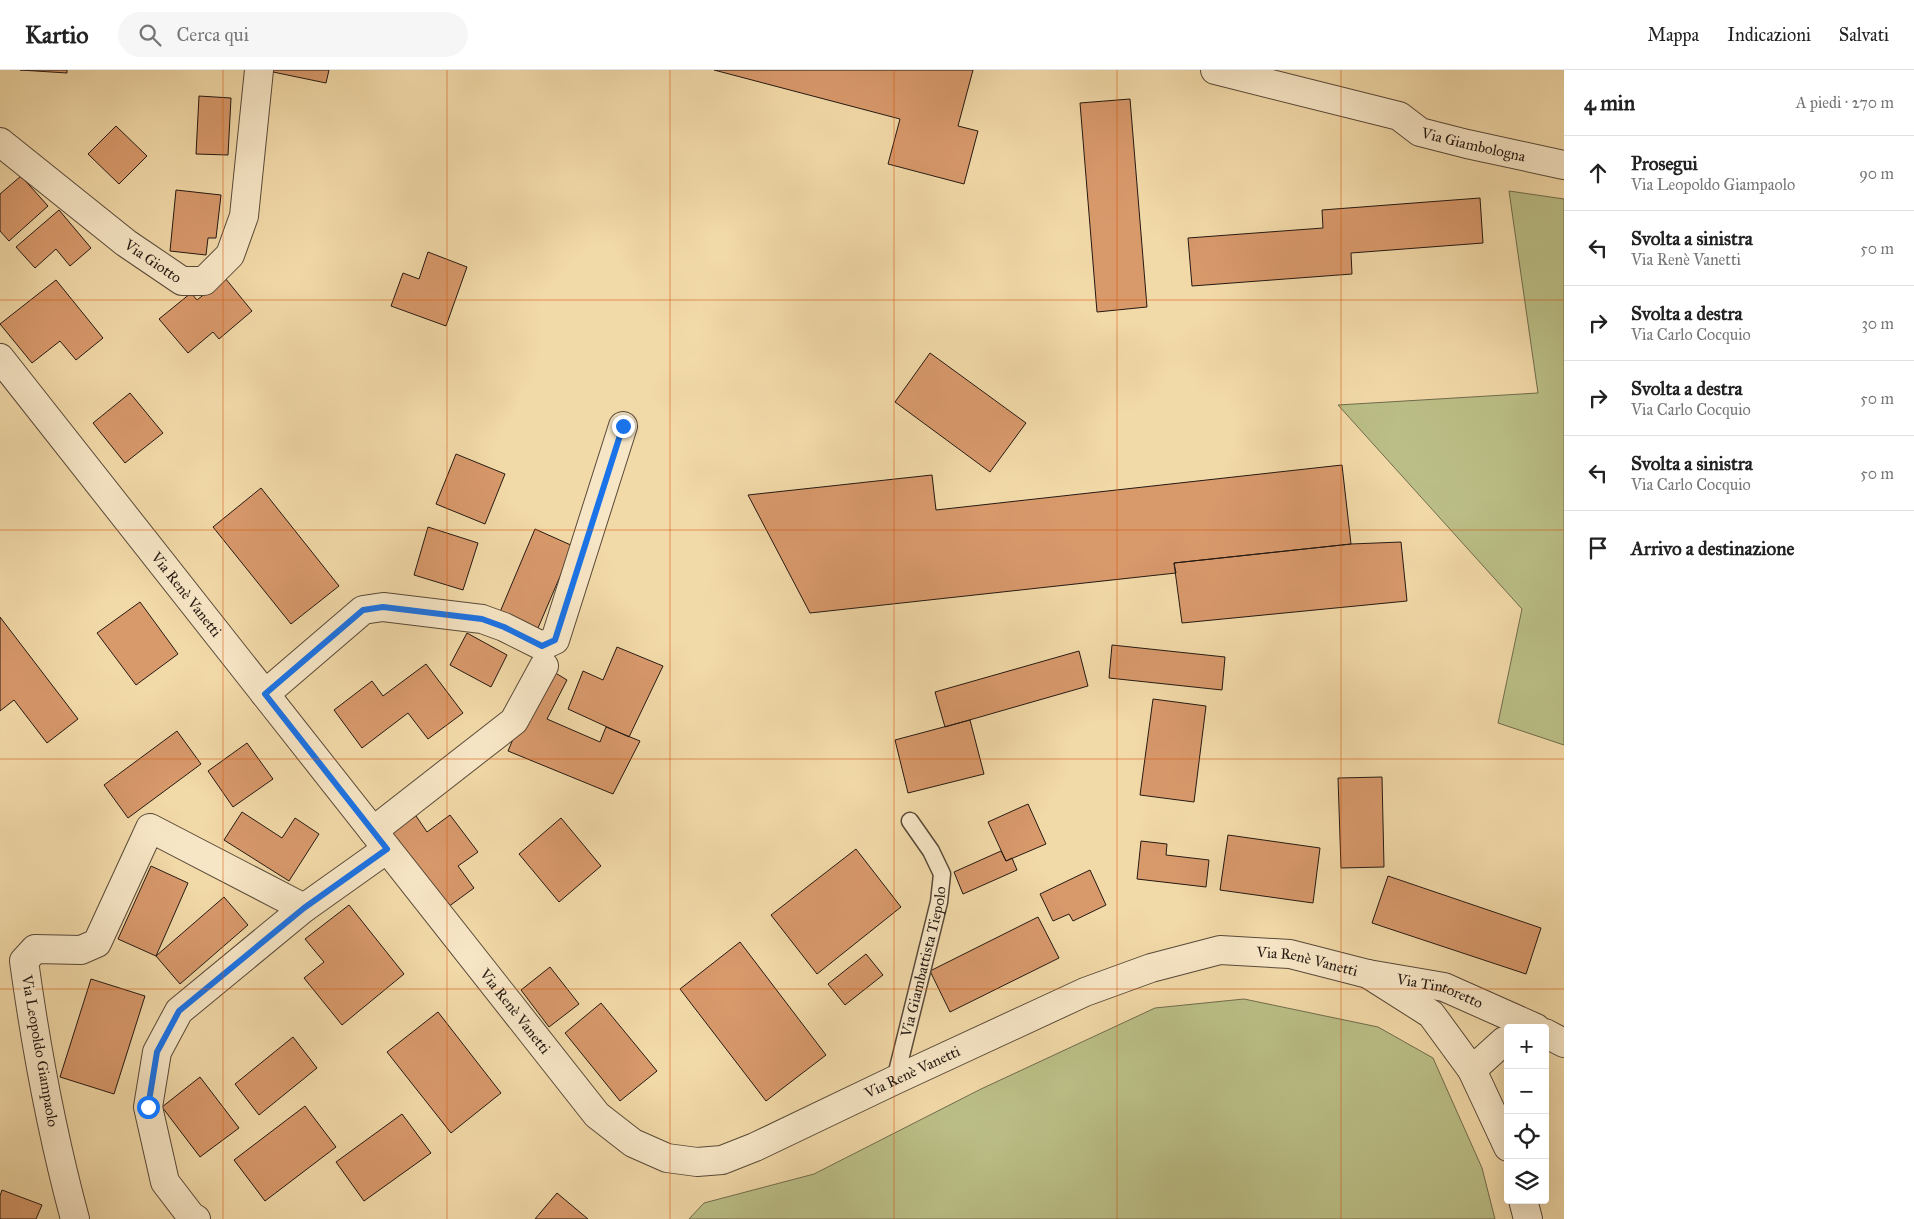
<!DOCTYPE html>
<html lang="it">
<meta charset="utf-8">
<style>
body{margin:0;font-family:"IM FELL Great Primer",serif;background:#f6f6f6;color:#222}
.controls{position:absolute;right:15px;bottom:15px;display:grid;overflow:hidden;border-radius:5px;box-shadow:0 5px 20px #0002}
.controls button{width:45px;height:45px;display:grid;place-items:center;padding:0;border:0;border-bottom:1px solid #e0e0e0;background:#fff;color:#222;font:25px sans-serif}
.stop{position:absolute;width:15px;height:15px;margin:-11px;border:4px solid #1a73e8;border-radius:50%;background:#fff}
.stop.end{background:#1a73e8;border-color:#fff;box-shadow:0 1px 5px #0008}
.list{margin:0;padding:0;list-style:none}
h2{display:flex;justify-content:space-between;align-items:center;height:65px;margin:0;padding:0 20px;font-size:21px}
h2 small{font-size:16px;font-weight:400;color:#767676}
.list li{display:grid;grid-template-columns:32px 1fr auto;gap:15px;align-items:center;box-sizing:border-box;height:75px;padding:0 20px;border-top:1px solid #e0e0e0}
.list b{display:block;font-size:19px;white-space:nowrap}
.list p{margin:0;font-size:16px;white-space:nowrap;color:#767676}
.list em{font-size:16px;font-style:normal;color:#767676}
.icon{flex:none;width:28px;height:28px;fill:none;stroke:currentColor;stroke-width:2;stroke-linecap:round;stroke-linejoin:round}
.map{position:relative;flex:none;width:1564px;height:1149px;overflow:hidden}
header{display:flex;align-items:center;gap:30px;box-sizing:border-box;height:70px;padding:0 25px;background:#fff;border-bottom:1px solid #e0e0e0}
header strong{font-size:24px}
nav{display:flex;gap:28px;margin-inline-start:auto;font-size:18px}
.search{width:350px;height:45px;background:#f6f6f6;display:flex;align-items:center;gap:12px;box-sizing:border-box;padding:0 18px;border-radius:28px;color:#767676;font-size:19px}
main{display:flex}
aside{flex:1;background:#fff}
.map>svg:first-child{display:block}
.green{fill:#bbbf87;stroke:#706c4c}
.building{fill:#d8996b;stroke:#241912}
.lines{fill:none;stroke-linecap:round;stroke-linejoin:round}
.service-casing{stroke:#584938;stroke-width:19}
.minor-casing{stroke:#584938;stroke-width:30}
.tertiary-casing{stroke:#584938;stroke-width:30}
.service{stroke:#f7e6c6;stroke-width:16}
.minor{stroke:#f7e6c6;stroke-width:28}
.tertiary{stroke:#f7e6c6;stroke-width:28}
.route{stroke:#1a73e8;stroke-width:6}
.grid{fill:none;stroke:#d4530d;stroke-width:1;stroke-opacity:0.55}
.labels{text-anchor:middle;stroke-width:5;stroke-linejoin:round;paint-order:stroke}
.street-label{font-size:15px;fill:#241912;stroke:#f7e6c6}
</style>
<header>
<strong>Kartio</strong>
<div class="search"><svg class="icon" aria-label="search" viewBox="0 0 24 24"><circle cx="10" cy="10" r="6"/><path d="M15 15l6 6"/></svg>Cerca qui</div>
<nav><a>Mappa</a><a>Indicazioni</a><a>Salvati</a></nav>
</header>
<main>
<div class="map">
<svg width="1564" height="1149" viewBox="0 0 1564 1149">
<rect width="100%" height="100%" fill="#f2d9a8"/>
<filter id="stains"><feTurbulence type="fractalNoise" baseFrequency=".004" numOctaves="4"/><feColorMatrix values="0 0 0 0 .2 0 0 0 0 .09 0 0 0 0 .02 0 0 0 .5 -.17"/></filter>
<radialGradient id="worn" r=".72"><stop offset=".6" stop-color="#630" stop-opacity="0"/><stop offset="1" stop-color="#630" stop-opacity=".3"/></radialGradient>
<path class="green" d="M 1509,121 L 1564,129 L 1564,675 L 1498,653 L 1522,539 L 1338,335 L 1538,323 Z
M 1244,929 L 1378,957 L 1433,988 L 1482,1098 L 1495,1149 L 689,1149 L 704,1133 L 814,1104 L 981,1019 L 1155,938 Z"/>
<path class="building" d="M 20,0 L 67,0 L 67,3 Z
M 273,0 L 329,0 L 326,13 L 273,2 Z
M 714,0 L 973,0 L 958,56 L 978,61 L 964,114 L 888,94 L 900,49 Z
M 199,26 L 231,28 L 228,85 L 196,84 Z
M 1130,29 L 1147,237 L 1097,242 L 1080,33 Z
M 116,56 L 147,86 L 119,114 L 88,84 Z
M 21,106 L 48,136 L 9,171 L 0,161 L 0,124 Z
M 176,120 L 221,125 L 216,168 L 208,168 L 206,185 L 170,181 Z
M 1480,128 L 1483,173 L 1351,183 L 1352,204 L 1192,216 L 1188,168 L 1323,158 L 1322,140 Z
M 59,140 L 91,178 L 70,196 L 56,179 L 35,198 L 16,177 Z
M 428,182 L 467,197 L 446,256 L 391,236 L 403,203 L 419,209 Z
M 225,208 L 252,241 L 219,269 L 213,262 L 188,283 L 159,249 L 191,223 L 197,230 Z
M 56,210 L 103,268 L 76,290 L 60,271 L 32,293 L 0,254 Z
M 930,283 L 1026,353 L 990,402 L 895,332 Z
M 130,323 L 163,363 L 125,393 L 93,353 Z
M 456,384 L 505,404 L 485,454 L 436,434 Z
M 1342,395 L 1351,474 L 1174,493 L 1176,503 L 810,543 L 748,425 L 932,405 L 936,440 Z
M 261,418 L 339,516 L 291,554 L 213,457 Z
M 428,457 L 478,473 L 463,520 L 414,505 Z
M 535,459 L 573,476 L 538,558 L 500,542 Z
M 1401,472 L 1407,531 L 1182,553 L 1174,493 L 1351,474 Z
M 140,532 L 178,584 L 136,615 L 97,563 Z
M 0,547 L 78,649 L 47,673 L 14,630 L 0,641 Z
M 467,563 L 507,585 L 491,617 L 450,595 Z
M 1112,575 L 1225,587 L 1222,620 L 1109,608 Z
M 617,577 L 663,596 L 629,667 L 568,639 L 583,601 L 603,610 Z
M 1079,581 L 1088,616 L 945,657 L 935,622 Z
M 426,594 L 463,643 L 428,669 L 408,643 L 362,678 L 334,640 L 372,611 L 383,626 Z
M 544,596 L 567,610 L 547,649 L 600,672 L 606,657 L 640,671 L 613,724 L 508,681 Z
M 1153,629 L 1206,636 L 1194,732 L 1140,725 Z
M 970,650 L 984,704 L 908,723 L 895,670 Z
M 177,661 L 201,694 L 128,748 L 104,715 Z
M 247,673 L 273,709 L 233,737 L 208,701 Z
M 1382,707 L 1384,797 L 1341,798 L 1338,708 Z
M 1028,734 L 1046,774 L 1006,791 L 988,752 Z
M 242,742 L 282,768 L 295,748 L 319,764 L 289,811 L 224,770 Z
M 414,743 L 427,762 L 450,745 L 478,782 L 458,796 L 474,818 L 448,837 L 390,761 Z
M 561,748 L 601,796 L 559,832 L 519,784 Z
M 1228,765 L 1320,778 L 1313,833 L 1220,820 Z
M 1141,771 L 1167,774 L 1166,785 L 1209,790 L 1206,817 L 1137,809 Z
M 856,779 L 901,837 L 817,904 L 771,845 Z
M 1001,781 L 1006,791 L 1012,788 L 1017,800 L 963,824 L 954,802 Z
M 151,796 L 188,813 L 156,886 L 118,869 Z
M 1090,800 L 1106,835 L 1073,851 L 1069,844 L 1053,851 L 1040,824 Z
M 1388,806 L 1541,858 L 1526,904 L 1372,853 Z
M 224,827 L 248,855 L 180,914 L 156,886 Z
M 349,835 L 404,904 L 342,955 L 304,908 L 324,892 L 305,869 Z
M 1038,847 L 1059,888 L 950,942 L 930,901 Z
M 740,872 L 826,985 L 766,1031 L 680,919 Z
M 866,884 L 883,905 L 845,935 L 828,914 Z
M 550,897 L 579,934 L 549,957 L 521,920 Z
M 91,909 L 145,926 L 114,1024 L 60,1007 Z
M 601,933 L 657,1001 L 620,1031 L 565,963 Z
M 438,942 L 501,1023 L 451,1063 L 387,982 Z
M 293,967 L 317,998 L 259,1045 L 235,1014 Z
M 200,1007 L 239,1058 L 200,1087 L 162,1037 Z
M 305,1036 L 336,1077 L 265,1131 L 234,1090 Z
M 402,1044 L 431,1083 L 364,1131 L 336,1092 Z
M 2,1120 L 42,1135 L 36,1149 L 0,1149 L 0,1126 Z
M 557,1123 L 588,1149 L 535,1149 Z"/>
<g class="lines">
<defs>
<g id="service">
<path id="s1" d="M 895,1010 L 939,832 L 942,804 L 931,781 L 910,751"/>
</g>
<g id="minor">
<path id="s2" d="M 1215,0 L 1399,46 L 1420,62 L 1467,74 L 1564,95"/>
<path id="s3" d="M 0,72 L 126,173 L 182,211 L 204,211 L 230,185 L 244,146 L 259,0"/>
<path d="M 265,624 L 363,540 L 383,537 L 482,549 L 504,557 L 542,576 L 555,570 L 623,356"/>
<path d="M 373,761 L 514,651 L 544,596"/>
<path id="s4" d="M 1368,904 L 1444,917 L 1536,958"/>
<path d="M 1545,963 L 1564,973"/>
<path d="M 1472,1000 L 1504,971 L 1508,970"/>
<path d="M 75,1149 C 52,1064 36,978 24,891 L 35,879 L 81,880 L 97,873 L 150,758 L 304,838 L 387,779"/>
<path d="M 196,1149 L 191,1146 L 165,1112 L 148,1037 L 157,982 L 179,941 L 304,838"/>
</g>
<g id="tertiary">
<path id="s5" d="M 0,288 L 597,1045 L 633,1073 L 667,1088 L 697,1092 L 722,1090 L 755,1077 L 895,1010 L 1085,922 L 1151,898 L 1220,880 L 1290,884 L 1368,904 L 1431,944 L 1472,1000 L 1508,1077"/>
<path d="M 1523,1130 L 1528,1149"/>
</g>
</defs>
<use href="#service" class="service-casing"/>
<use href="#minor" class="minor-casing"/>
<use href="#tertiary" class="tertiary-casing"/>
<use href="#service" class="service"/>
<use href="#minor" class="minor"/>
<use href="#tertiary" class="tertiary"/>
</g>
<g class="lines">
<path class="route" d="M 148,1037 L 157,982 L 179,941 L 304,838 L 387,779 L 265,624 L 363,540 L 383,537 L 482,549 L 504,557 L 542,576 L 555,570 L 623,356"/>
</g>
<path class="grid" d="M 223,0 L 223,1149M 447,0 L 447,1149M 670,0 L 670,1149M 894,0 L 894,1149M 1117,0 L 1117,1149M 1341,0 L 1341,1149M 0,230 L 1564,230M 0,460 L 1564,460M 0,689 L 1564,689M 0,919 L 1564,919"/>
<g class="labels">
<g class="street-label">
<text dy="5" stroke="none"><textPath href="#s2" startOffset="271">Via Giambologna</textPath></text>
<text dy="5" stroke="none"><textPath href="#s3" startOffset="194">Via Giotto</textPath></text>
<text dy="5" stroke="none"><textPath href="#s5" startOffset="301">Via Renè Vanetti</textPath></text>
<text dy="5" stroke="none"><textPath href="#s1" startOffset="122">Via Giambattista Tiepolo</textPath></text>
<text dy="5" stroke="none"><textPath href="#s5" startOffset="1732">Via Renè Vanetti</textPath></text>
<text dy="5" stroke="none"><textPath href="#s4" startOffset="74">Via Tintoretto</textPath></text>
<text dy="5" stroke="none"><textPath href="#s5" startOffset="832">Via Renè Vanetti</textPath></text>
<text transform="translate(40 981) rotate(80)" y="5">Via Leopoldo Giampaolo</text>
<text dy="5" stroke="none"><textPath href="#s5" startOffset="1312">Via Renè Vanetti</textPath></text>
</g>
</g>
<rect width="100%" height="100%" filter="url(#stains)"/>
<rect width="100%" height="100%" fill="url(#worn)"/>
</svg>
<div class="controls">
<button>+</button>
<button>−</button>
<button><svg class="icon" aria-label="locate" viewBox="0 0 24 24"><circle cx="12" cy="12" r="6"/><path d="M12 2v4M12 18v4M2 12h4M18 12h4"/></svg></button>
<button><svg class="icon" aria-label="layers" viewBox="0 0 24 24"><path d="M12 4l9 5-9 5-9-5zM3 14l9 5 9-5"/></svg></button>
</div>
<div class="stop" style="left:148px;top:1037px"></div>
<div class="stop end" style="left:623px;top:356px"></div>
</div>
<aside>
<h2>4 min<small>A piedi · 270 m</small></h2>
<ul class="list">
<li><svg class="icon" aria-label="ahead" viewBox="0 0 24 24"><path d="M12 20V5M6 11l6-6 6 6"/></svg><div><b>Prosegui</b><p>Via Leopoldo Giampaolo</p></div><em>90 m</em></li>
<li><svg class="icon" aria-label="left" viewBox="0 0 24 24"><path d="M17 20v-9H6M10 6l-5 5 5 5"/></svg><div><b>Svolta a sinistra</b><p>Via Renè Vanetti</p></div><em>50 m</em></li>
<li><svg class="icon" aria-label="right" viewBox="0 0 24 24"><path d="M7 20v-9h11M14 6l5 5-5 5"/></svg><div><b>Svolta a destra</b><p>Via Carlo Cocquio</p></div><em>30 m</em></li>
<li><svg class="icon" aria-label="right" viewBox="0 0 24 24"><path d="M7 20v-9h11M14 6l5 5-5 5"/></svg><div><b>Svolta a destra</b><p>Via Carlo Cocquio</p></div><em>50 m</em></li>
<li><svg class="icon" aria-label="left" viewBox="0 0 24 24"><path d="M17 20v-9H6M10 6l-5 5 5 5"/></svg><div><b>Svolta a sinistra</b><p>Via Carlo Cocquio</p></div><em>50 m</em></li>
<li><svg class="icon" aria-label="arrive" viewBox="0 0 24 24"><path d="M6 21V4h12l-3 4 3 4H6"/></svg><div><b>Arrivo a destinazione</b></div></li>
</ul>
</aside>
</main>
